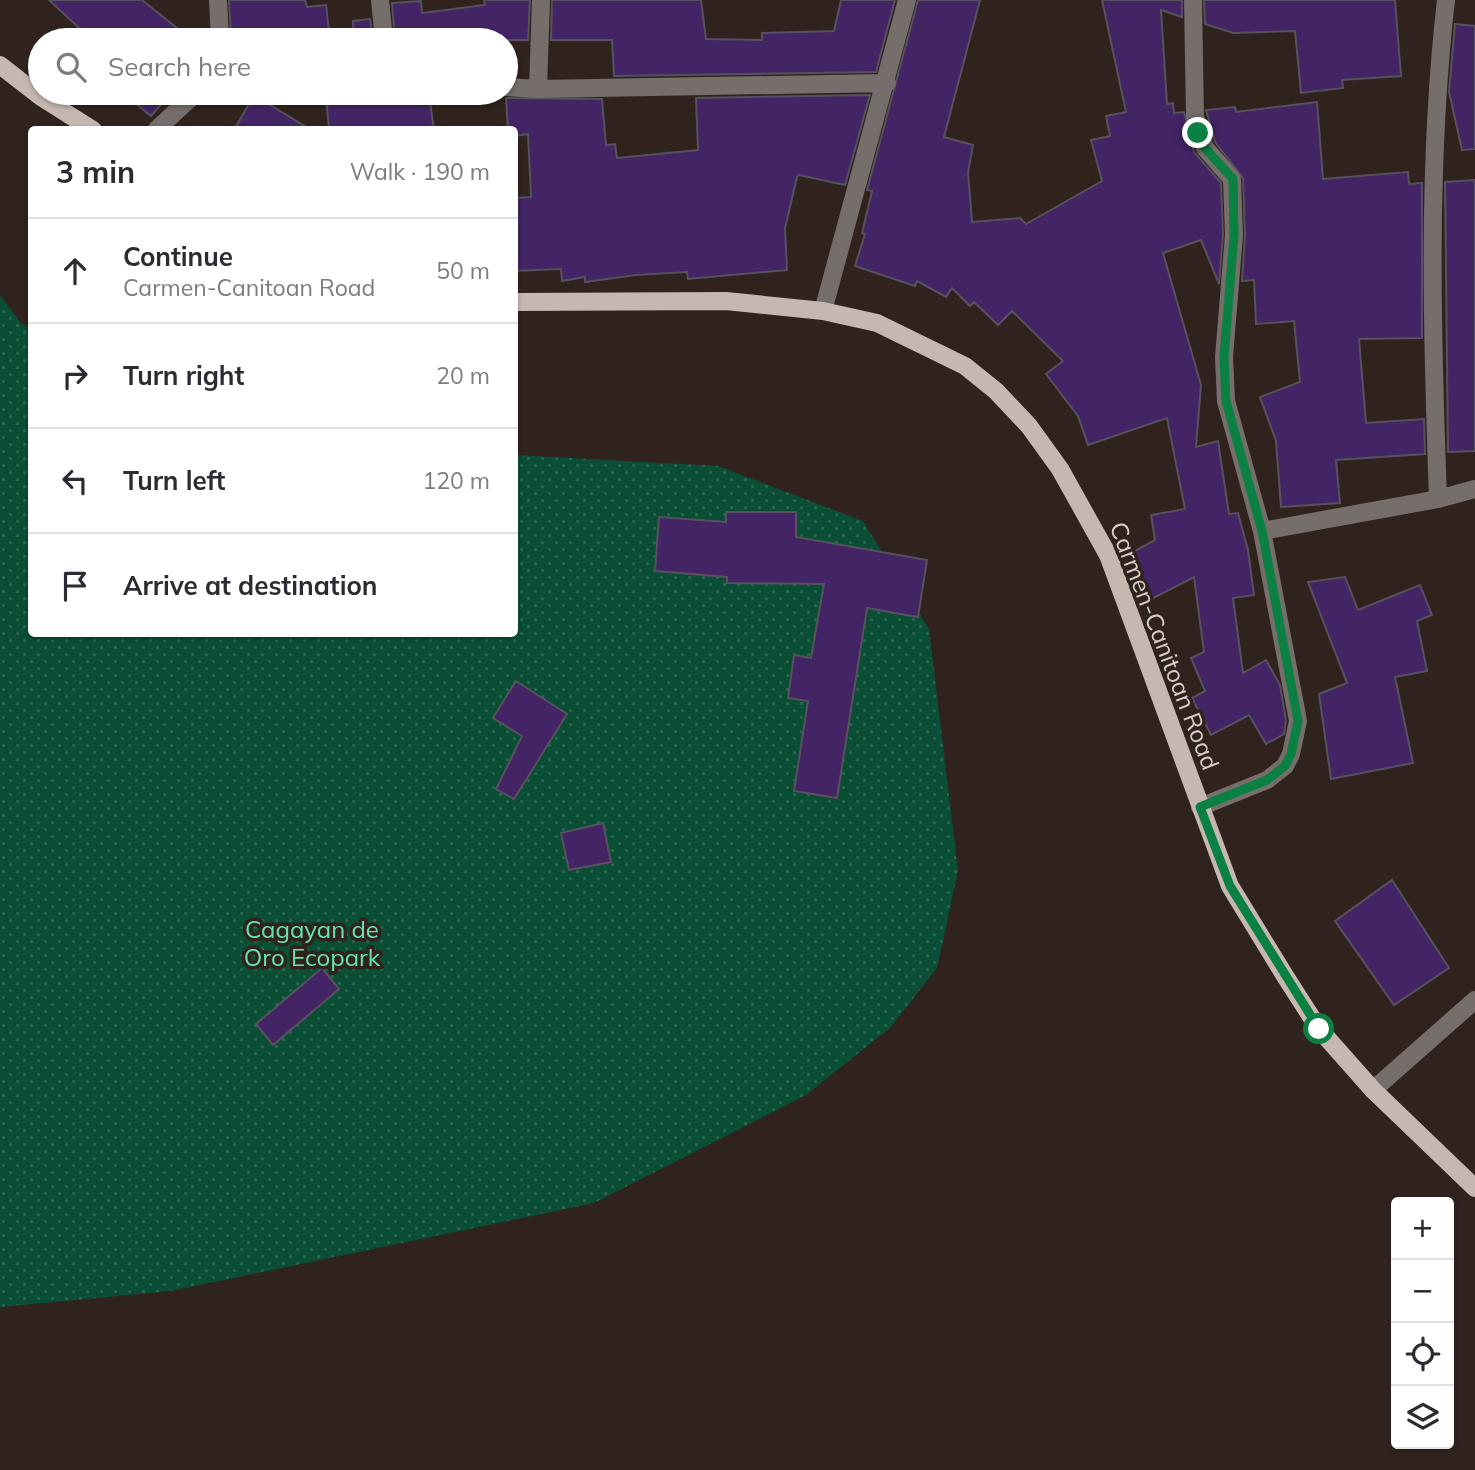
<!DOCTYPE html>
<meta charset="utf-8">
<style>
body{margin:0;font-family:Mulish,sans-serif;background:#f2f2f3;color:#2b2b33}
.controls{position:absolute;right:21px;bottom:21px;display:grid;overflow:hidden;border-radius:7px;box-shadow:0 2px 5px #0004}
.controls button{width:63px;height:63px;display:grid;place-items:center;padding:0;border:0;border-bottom:2px solid #e1e1e2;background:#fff;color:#2b2b33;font:35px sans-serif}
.stop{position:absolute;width:21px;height:21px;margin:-16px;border:5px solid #0b8043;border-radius:50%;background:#fff}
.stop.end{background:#0b8043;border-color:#fff;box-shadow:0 2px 7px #0008}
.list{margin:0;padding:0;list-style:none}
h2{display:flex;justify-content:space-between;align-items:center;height:91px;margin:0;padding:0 28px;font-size:30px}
h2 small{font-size:23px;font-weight:400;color:#7c7c81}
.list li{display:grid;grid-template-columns:46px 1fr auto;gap:21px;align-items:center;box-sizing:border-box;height:105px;padding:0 28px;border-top:2px solid #e1e1e2}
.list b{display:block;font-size:26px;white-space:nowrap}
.list p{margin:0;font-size:23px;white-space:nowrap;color:#7c7c81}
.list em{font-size:23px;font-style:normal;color:#7c7c81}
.icon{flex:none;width:38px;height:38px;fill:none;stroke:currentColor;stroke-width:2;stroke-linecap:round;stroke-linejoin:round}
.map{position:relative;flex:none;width:1475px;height:1470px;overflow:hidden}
.search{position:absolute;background:#fff;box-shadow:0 2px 5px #0004;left:28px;top:28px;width:490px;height:77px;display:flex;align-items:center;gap:18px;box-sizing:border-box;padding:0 24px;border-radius:38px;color:#7c7c81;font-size:26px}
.panel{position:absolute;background:#fff;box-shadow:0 2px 5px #0004;left:28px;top:126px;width:490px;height:511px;border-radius:7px}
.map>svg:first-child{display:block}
.park{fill:url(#park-dots)}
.building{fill:#432464;stroke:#57515e;stroke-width:2}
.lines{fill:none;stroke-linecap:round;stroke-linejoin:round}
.minor{stroke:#756e6b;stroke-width:18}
.major{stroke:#c6b7b1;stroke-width:18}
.route{stroke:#0b8043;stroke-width:9}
.labels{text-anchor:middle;stroke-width:7;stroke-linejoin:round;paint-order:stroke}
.street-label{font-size:24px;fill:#d8cfcb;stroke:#30231e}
.park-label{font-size:24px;fill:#63e4af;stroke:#30231e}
</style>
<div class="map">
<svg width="1475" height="1470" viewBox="0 0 1475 1470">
<defs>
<pattern id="park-dots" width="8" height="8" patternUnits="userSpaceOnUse" patternTransform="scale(1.75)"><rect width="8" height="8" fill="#0a4e36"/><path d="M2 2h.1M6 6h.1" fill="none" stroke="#2d6652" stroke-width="1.8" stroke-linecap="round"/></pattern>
</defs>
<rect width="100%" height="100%" fill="#30231e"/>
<path class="park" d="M 0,295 L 20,322 L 31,329 L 32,634 L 514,634 L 515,455 L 718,466 L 863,521 L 929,629 L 958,871 L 937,968 L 890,1028 L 806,1095 L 594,1203 L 171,1291 L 0,1307 Z"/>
<path class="building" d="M 49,0 L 142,0 L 192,40 L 92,40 Z
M 229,0 L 305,0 L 307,7 L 326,5 L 330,40 L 231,40 Z
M 484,0 L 530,0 L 528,40 L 395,40 L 392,3 L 421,1 L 422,13 L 485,5 Z
M 552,0 L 701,0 L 706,39 L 762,40 L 762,33 L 834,31 L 841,0 L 895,0 L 876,72 L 614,76 L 612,40 L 551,40 Z
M 918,0 L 980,0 L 944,137 L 973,145 L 968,172 L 972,222 L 1020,218 L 1026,224 L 1102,181 L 1091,140 L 1110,136 L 1106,116 L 1126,112 L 1102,0 L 1182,0 L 1182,17 L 1161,10 L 1167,104 L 1173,103 L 1174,113 L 1184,112 L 1194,152 L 1221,183 L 1223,235 L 1219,284 L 1201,240 L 1163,253 L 1201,385 L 1196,447 L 1218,441 L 1229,514 L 1238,513 L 1248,550 L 1254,595 L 1233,598 L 1243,673 L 1266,660 L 1280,685 L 1286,721 L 1284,734 L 1266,744 L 1249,715 L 1211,735 L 1192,698 L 1205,691 L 1191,658 L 1204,652 L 1194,577 L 1146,602 L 1124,557 L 1155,540 L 1151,515 L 1185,509 L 1167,418 L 1088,445 L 1078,416 L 1046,374 L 1063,361 L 1012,311 L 998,325 L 974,302 L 970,306 L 952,288 L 946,297 L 917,281 L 915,286 L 855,266 L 865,234 L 862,233 L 872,191 L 867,190 Z
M 1204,0 L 1395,0 L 1401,76 L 1342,80 L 1343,88 L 1301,93 L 1295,31 L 1233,33 L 1205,24 Z
M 370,19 L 373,40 L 354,40 L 353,21 Z
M 1455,24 L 1475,26 L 1475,149 L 1462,150 L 1449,92 Z
M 123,93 L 168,93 L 170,94 L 151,116 Z
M 386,93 L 386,100 L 429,95 L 434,130 L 329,130 L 326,97 Z
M 254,95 L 311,130 L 234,130 Z
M 870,95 L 845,185 L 799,175 L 797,177 L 785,228 L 787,270 L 688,279 L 687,272 L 636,275 L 585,282 L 585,277 L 562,281 L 561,269 L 514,271 L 514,198 L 531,197 L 528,134 L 514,136 L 514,130 L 508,130 L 506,98 L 602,99 L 606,145 L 615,144 L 617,158 L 698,150 L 696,98 Z
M 1317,102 L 1323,179 L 1408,172 L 1409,184 L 1422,183 L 1422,338 L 1359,339 L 1366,423 L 1424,419 L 1425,454 L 1336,460 L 1340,503 L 1281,507 L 1276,441 L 1260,397 L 1300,382 L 1294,321 L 1256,324 L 1254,280 L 1242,281 L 1245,235 L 1243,178 L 1215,142 L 1206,110 L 1235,107 L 1236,112 Z
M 1475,180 L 1475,451 L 1448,452 L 1445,182 Z
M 726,512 L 796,512 L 796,537 L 927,560 L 918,617 L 867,608 L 837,798 L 794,791 L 808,701 L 788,698 L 794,655 L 811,658 L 824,584 L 727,583 L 727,577 L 655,571 L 659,517 L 726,522 Z
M 1345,577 L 1358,610 L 1420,585 L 1432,615 L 1417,621 L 1427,671 L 1395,677 L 1413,763 L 1331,779 L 1319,694 L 1347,683 L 1308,582 Z
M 516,681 L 567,714 L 514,799 L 496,789 L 522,736 L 493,718 Z
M 603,823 L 611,862 L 569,870 L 561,833 Z
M 1392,880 L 1449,968 L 1394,1005 L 1335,921 Z
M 322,968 L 339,989 L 273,1045 L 256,1024 Z"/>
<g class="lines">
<path class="minor" d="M 218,0 L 220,40
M 380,0 L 384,40
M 1193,0 L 1195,117 L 1205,148 L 1232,179 L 1234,235 L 1224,357 L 1226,401 L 1262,531 L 1298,721 L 1291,754 L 1285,766 L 1267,780 L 1200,807
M 506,87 L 538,89 L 887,83
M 538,89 L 541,0
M 156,130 L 196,93
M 823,311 L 907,0
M 1438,499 C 1432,334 1427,165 1446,0
M 1262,531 L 1438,499 L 1475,489
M 1373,1090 L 1475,1000"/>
<path class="major" d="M 0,65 L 41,97 L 93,130
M 514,302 L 726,301 L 823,311 L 877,323 L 965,366 L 996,391 L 1029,426 L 1060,469 L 1108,555 L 1230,886 L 1285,976 L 1319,1029 L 1373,1090 L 1475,1188"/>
</g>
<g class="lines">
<path class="route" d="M 1198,133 L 1205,148 L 1233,179 L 1234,235 L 1224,357 L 1226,401 L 1262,531 L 1298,721 L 1291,754 L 1285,766 L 1267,780 L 1200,807 L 1230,886 L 1319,1029"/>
</g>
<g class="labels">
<g class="street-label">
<text transform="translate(1164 646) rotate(69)" y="8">Carmen-Canitoan Road</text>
</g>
<g class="park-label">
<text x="312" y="938">Cagayan de<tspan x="312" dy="28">Oro Ecopark</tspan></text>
</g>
</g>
</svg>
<div class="controls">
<button>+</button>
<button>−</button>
<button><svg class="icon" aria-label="locate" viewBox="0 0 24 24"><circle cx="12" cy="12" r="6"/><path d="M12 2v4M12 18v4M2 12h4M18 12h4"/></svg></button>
<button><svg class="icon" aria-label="layers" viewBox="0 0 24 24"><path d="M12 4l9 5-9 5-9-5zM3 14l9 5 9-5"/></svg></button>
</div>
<div class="stop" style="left:1319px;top:1029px"></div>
<div class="stop end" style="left:1198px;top:133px"></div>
<div class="search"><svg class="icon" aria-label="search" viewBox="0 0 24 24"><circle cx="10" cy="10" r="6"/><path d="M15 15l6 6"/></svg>Search here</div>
<section class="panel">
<h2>3 min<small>Walk · 190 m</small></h2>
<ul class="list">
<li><svg class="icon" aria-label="ahead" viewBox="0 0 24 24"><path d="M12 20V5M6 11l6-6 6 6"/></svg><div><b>Continue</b><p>Carmen-Canitoan Road</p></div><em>50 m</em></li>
<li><svg class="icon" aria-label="right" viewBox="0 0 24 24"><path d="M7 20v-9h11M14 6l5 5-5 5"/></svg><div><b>Turn right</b></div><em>20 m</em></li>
<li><svg class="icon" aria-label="left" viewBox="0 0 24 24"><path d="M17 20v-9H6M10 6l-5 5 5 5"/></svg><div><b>Turn left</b></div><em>120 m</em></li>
<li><svg class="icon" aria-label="arrive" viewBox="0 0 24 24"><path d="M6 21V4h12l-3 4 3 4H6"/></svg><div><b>Arrive at destination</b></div></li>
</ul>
</section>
</div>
